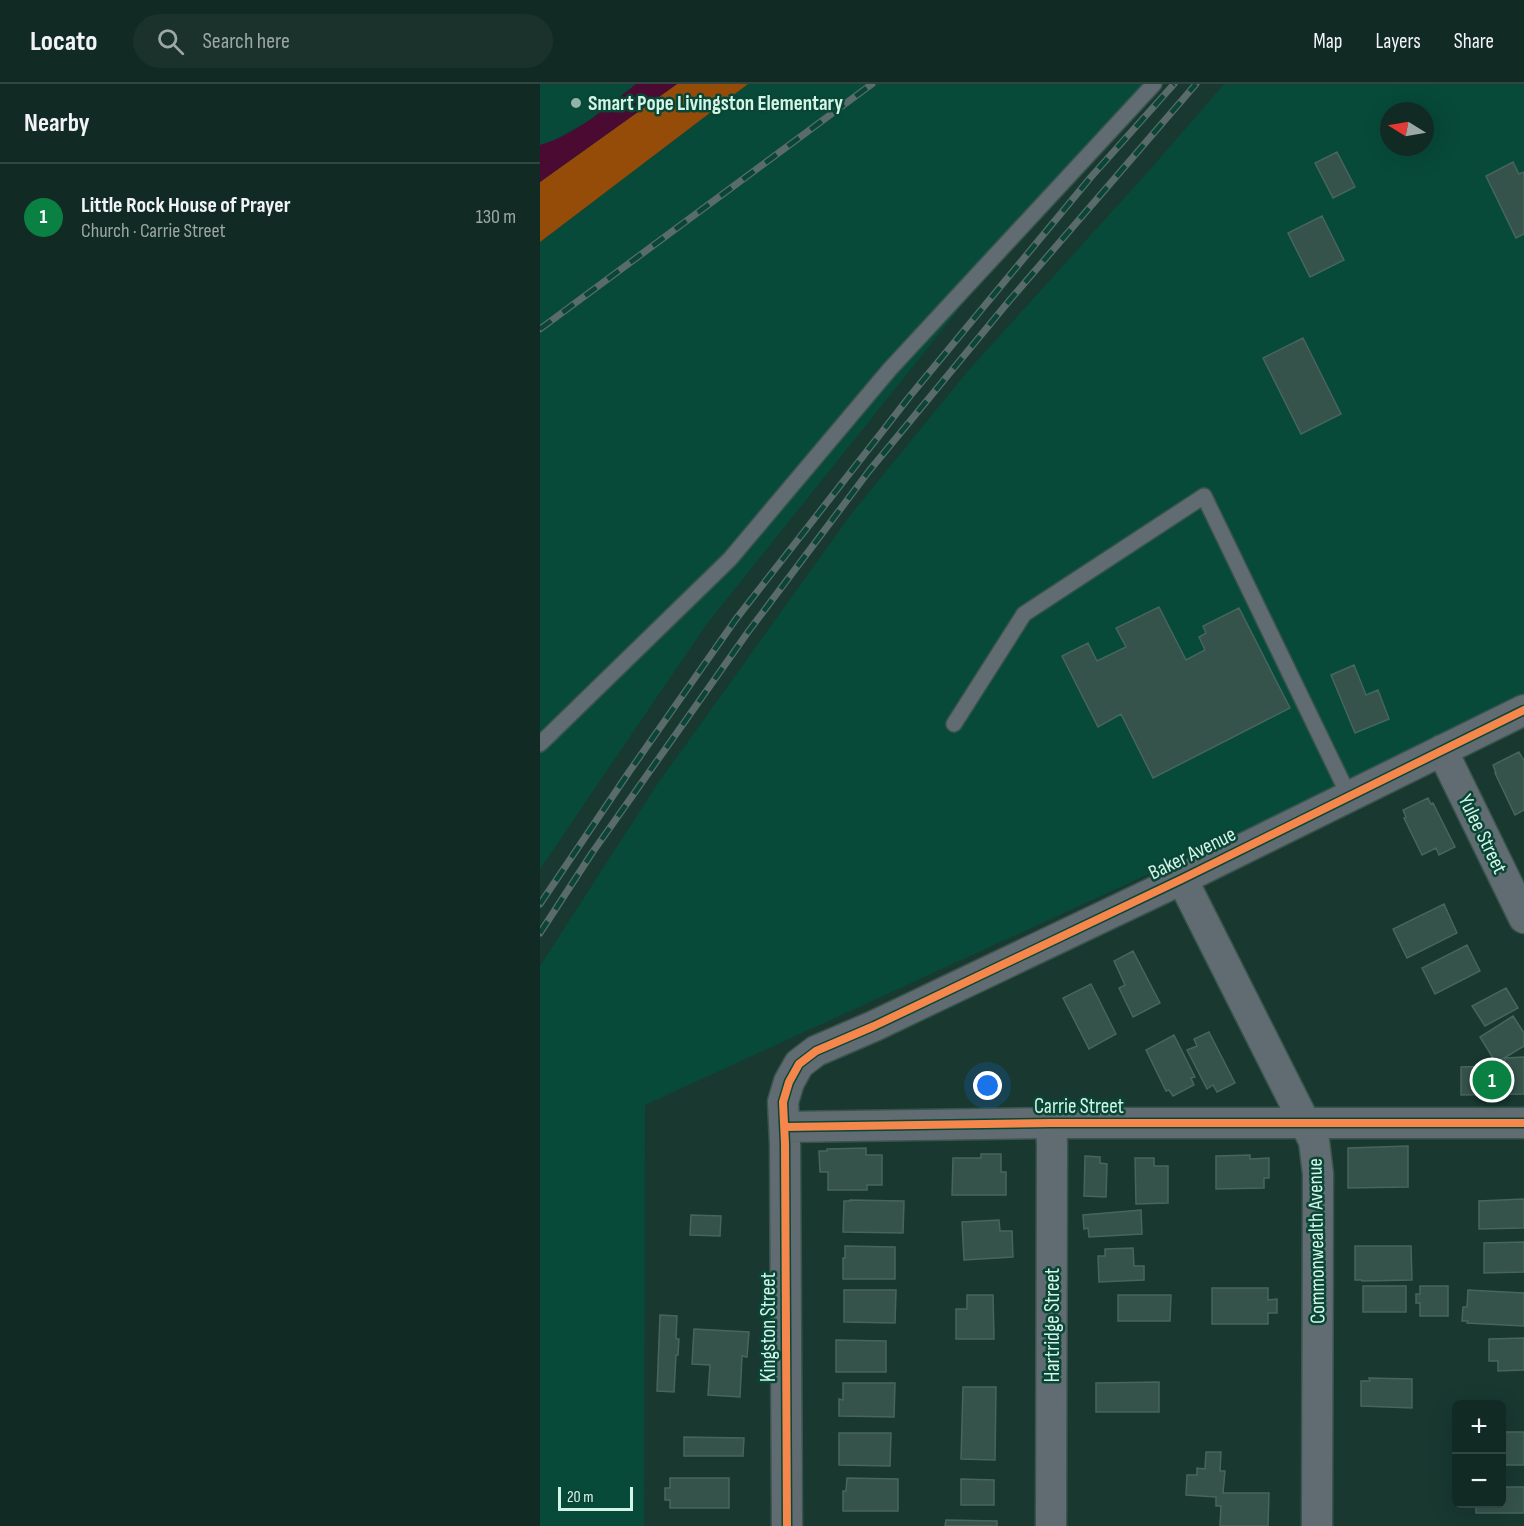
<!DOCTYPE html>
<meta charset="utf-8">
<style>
body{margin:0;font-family:"Sofia Sans Condensed",sans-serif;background:#1b322c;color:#f1f3f6}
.controls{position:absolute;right:18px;bottom:18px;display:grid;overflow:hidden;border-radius:9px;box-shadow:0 6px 24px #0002}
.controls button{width:54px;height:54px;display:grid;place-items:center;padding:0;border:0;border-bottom:2px solid #314641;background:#122a24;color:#f1f3f6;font:30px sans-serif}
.compass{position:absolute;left:840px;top:18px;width:54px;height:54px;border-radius:50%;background:#122a24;box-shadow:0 6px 24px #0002;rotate:281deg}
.scale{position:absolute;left:18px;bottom:15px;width:75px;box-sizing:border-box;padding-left:6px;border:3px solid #d3f5e8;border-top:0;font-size:16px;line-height:21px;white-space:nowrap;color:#d3f5e8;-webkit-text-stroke:4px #0a4636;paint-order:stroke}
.you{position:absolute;left:448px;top:1002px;width:21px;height:21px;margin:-15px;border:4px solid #fff;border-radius:50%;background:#1a73e8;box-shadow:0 0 0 9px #1a73e833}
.badge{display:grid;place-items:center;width:39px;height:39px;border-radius:50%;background:#0b8043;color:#fff;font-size:20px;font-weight:700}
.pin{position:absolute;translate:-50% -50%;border:3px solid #fff;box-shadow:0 2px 6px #0006}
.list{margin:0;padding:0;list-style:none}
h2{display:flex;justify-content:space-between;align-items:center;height:78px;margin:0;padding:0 24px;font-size:26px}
h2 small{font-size:20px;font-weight:400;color:#9ca7a6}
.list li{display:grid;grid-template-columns:39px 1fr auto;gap:18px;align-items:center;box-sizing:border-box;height:108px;padding:0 24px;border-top:2px solid #314641}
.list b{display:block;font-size:22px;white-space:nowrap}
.list p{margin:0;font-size:20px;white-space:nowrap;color:#9ca7a6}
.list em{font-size:20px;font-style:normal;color:#9ca7a6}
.icon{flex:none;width:33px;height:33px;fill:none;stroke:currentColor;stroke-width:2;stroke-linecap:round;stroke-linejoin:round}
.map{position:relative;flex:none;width:984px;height:1442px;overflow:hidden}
header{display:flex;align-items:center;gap:36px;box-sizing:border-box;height:84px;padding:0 30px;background:#122a24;border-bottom:2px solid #314641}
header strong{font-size:28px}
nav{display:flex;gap:33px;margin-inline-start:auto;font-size:21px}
.search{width:420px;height:54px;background:#1b322c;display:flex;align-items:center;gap:15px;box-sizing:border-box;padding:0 21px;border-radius:33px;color:#9ca7a6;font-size:22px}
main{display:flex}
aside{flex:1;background:#122a24}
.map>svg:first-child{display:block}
.built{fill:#074a3a;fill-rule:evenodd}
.forest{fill:#964c09}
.water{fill:#4a0a32}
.building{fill:#35534a;stroke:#48655d;stroke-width:1.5}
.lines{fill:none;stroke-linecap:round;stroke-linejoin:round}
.lane-casing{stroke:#38544c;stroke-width:18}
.street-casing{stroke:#38544c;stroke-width:33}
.lane{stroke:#606c71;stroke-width:15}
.street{stroke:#606c71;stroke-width:30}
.rail-casing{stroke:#596b6b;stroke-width:7}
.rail{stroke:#0a4636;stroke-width:4.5;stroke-dasharray:14;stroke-linecap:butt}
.cycleway-casing{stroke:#0a4636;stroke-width:11}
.cycleway{stroke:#f5874c;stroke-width:8}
.poi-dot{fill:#92b3a8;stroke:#0a4636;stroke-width:2}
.labels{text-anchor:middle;stroke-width:5;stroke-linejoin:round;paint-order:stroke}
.poi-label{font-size:21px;font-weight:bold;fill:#d3f5e8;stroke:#0a4636;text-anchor:start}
.street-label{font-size:21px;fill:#d3f5e8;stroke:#0a4636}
</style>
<header>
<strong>Locato</strong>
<div class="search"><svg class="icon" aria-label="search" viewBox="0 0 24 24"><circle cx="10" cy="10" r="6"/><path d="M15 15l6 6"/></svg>Search here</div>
<nav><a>Map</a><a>Layers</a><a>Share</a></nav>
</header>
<main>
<aside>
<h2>Nearby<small></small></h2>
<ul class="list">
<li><span class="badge">1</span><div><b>Little Rock House of Prayer</b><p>Church · Carrie Street</p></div><em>130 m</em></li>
</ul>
</aside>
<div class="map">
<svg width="984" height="1442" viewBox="0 0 984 1442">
<rect width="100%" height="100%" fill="#183830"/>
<path class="built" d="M 0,0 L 96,0 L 47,38 L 8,59 L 0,61 Z
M 208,0 L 617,0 L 439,200 L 166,541 L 0,785 L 0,158 Z
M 684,0 L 984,0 L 984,614 L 899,657 L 105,1021 L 104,1442 L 0,1442 L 0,882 L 116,702 L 312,429 L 427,288 L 614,81 ZM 849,27 L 885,27 L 885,63 L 849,63 Z"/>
<path class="forest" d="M 137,0 L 208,0 L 0,158 L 0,98 Z"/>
<path class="water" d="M 96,0 L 137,0 L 0,98 L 0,61 C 34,52 69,22 96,0 Z"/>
<path class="building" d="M 797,68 L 815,103 L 793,114 L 775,79 Z
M 973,78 L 979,90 L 984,88 L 984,150 L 976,154 L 946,92 Z
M 782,132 L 804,176 L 770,193 L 748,149 Z
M 763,254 L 801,330 L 761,350 L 723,274 Z
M 619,523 L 646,576 L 665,566 L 659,553 L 666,549 L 663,542 L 699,524 L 750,624 L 613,694 L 581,630 L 558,643 L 522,572 L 548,559 L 557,577 L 586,563 L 576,544 Z
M 814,581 L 826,611 L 838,606 L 849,635 L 815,649 L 791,591 Z
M 979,668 L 983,675 L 984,675 L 984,726 L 975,731 L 955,689 L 956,689 L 953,681 Z
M 888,714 L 891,720 L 893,719 L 915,763 L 899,771 L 896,764 L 882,771 L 864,734 L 866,733 L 863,726 Z
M 904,820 L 917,849 L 867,874 L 853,845 Z
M 927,861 L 940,887 L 895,910 L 882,884 Z
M 593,867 L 620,919 L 593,933 L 579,904 L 585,901 L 574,877 Z
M 551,900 L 576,950 L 549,965 L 523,914 Z
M 966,904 L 978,924 L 945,942 L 932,922 Z
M 973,932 L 984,949 L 984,962 L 956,979 L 940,953 Z
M 669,948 L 695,999 L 677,1008 L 673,1001 L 667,1005 L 647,966 L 657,962 L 654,955 Z
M 634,951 L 655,993 L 651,994 L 654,1001 L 633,1012 L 629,1006 L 626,1007 L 606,966 Z
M 984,973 L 984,1010 L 921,1011 L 921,983 L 954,982 L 965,977 L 965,974 Z
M 868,1062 L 868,1103 L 808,1104 L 808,1064 Z
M 326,1064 L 326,1071 L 342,1071 L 342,1101 L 327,1101 L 327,1106 L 288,1106 L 288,1088 L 280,1088 L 279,1067 L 287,1067 L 287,1065 Z
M 441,1070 L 461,1070 L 461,1088 L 466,1088 L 466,1111 L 412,1111 L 413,1074 L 441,1074 Z
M 710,1071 L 710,1075 L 729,1074 L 729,1094 L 724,1094 L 724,1104 L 676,1105 L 676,1072 Z
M 545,1072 L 560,1073 L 560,1079 L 567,1080 L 566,1113 L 544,1112 Z
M 595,1074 L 614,1074 L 614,1082 L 628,1082 L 628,1119 L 596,1120 Z
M 984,1115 L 984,1144 L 939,1145 L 939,1117 Z
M 310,1116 L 364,1117 L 363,1149 L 303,1148 L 304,1117 L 310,1117 Z
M 601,1126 L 602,1150 L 549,1153 L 548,1144 L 544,1145 L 543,1131 Z
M 151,1131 L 181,1132 L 180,1152 L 150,1151 Z
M 459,1136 L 460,1147 L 472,1147 L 473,1173 L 424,1176 L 422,1138 Z
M 984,1158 L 984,1188 L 944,1189 L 944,1159 Z
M 305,1162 L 355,1163 L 355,1195 L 303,1195 L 303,1174 L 305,1174 Z
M 815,1162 L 871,1162 L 872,1196 L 822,1197 L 822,1196 L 815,1196 Z
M 593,1164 L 594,1182 L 604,1182 L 604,1196 L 559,1198 L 558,1172 L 565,1172 L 565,1165 Z
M 823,1202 L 866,1202 L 866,1228 L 823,1228 Z
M 880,1202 L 908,1202 L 908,1232 L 880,1232 L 880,1219 L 876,1219 L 876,1210 L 880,1210 Z
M 672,1204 L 728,1204 L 728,1216 L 737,1215 L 737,1229 L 728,1229 L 728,1240 L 672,1240 Z
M 304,1206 L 356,1206 L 355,1239 L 304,1238 Z
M 928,1206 L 984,1209 L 984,1242 L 927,1239 L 928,1237 L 922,1237 L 923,1223 L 927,1223 Z
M 427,1211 L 453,1211 L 454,1255 L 416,1255 L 416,1225 L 427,1225 Z
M 578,1211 L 631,1211 L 630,1237 L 578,1237 Z
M 120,1231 L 137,1232 L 136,1255 L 139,1255 L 138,1271 L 136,1271 L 134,1308 L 117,1307 Z
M 154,1245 L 209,1248 L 207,1273 L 202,1272 L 200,1313 L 168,1311 L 170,1281 L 152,1280 Z
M 984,1254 L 984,1286 L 958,1287 L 958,1277 L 949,1277 L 949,1255 Z
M 296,1256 L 346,1257 L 346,1288 L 296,1288 Z
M 829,1294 L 872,1295 L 872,1324 L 821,1322 L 821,1297 L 830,1297 Z
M 619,1298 L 619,1328 L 556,1328 L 556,1299 Z
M 303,1299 L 355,1299 L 354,1333 L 299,1332 L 299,1315 L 303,1316 Z
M 423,1303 L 456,1303 L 455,1376 L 421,1375 Z
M 962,1348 L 984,1348 L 984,1381 L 962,1381 Z
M 299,1349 L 351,1349 L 350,1382 L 299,1381 Z
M 144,1353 L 204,1354 L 203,1372 L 144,1372 Z
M 666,1368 L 681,1368 L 680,1387 L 685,1387 L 683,1409 L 729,1409 L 728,1442 L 680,1442 L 681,1422 L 676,1422 L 676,1413 L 646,1411 L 647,1391 L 657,1391 L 657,1384 L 665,1385 Z
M 130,1394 L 189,1394 L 189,1424 L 130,1424 L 130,1416 L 125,1416 L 125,1404 L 130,1404 Z
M 307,1394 L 358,1395 L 358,1427 L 303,1427 L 303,1407 L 306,1407 Z
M 421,1395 L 454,1396 L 454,1421 L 421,1421 Z
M 962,1403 L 984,1403 L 984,1429 L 936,1429 L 936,1420 L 962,1420 Z
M 406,1436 L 457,1437 L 457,1442 L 405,1442 Z"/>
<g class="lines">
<defs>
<path id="lane" d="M 414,640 L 484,530 L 664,412 L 809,712
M 0,660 L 190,475 L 350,285 L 614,0"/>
<path id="street" d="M 902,666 L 984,834
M 642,795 L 774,1057 L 778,1090 L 777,1442
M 245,1043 L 511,1039 L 984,1039
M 247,1442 L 245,1060 L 243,1018 L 249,998 L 259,980 L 276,967 L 334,942 L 642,795 L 984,626
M 511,1442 L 512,1060 L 511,1039"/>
</defs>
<use href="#lane" class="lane-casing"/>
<use href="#street" class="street-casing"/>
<use href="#lane" class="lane"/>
<use href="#street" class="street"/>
<defs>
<path id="rail" d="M 0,245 L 332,0
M 0,820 L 89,688 L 196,535 L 370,312 L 551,93 L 634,0
M 0,849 L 52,769 L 208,548 L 329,387 L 469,217 L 656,0"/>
</defs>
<use href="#rail" class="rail-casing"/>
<use href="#rail" class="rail"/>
<defs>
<path id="cycleway" d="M 245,1043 L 511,1039 L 984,1039
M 247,1442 L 245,1060 L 243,1018 L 249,998 L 259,980 L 276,967 L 334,942 L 642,795 L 984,626"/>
</defs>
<use href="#cycleway" class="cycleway-casing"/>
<use href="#cycleway" class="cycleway"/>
</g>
<circle class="poi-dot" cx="36" cy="19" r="6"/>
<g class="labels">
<g class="poi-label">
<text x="48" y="26">Smart Pope Livingston Elementary</text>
</g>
<g class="street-label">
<text transform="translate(943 750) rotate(64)" y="7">Yulee Street</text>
<text transform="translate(652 769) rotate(-26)" y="7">Baker Avenue</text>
<text x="539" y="1029">Carrie Street</text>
<text transform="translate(776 1157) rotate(-91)" y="7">Commonwealth Avenue</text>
<text transform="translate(512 1241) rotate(-90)" y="7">Hartridge Street</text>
<text transform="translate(228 1243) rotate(-90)" y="7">Kingston Street</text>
</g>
</g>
</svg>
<div class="controls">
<button>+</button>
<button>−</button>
</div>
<svg class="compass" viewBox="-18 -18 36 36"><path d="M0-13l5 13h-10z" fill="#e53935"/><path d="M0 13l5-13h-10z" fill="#9ca7a6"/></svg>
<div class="scale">20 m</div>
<div class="you"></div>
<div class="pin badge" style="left:952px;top:996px">1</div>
</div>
</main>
